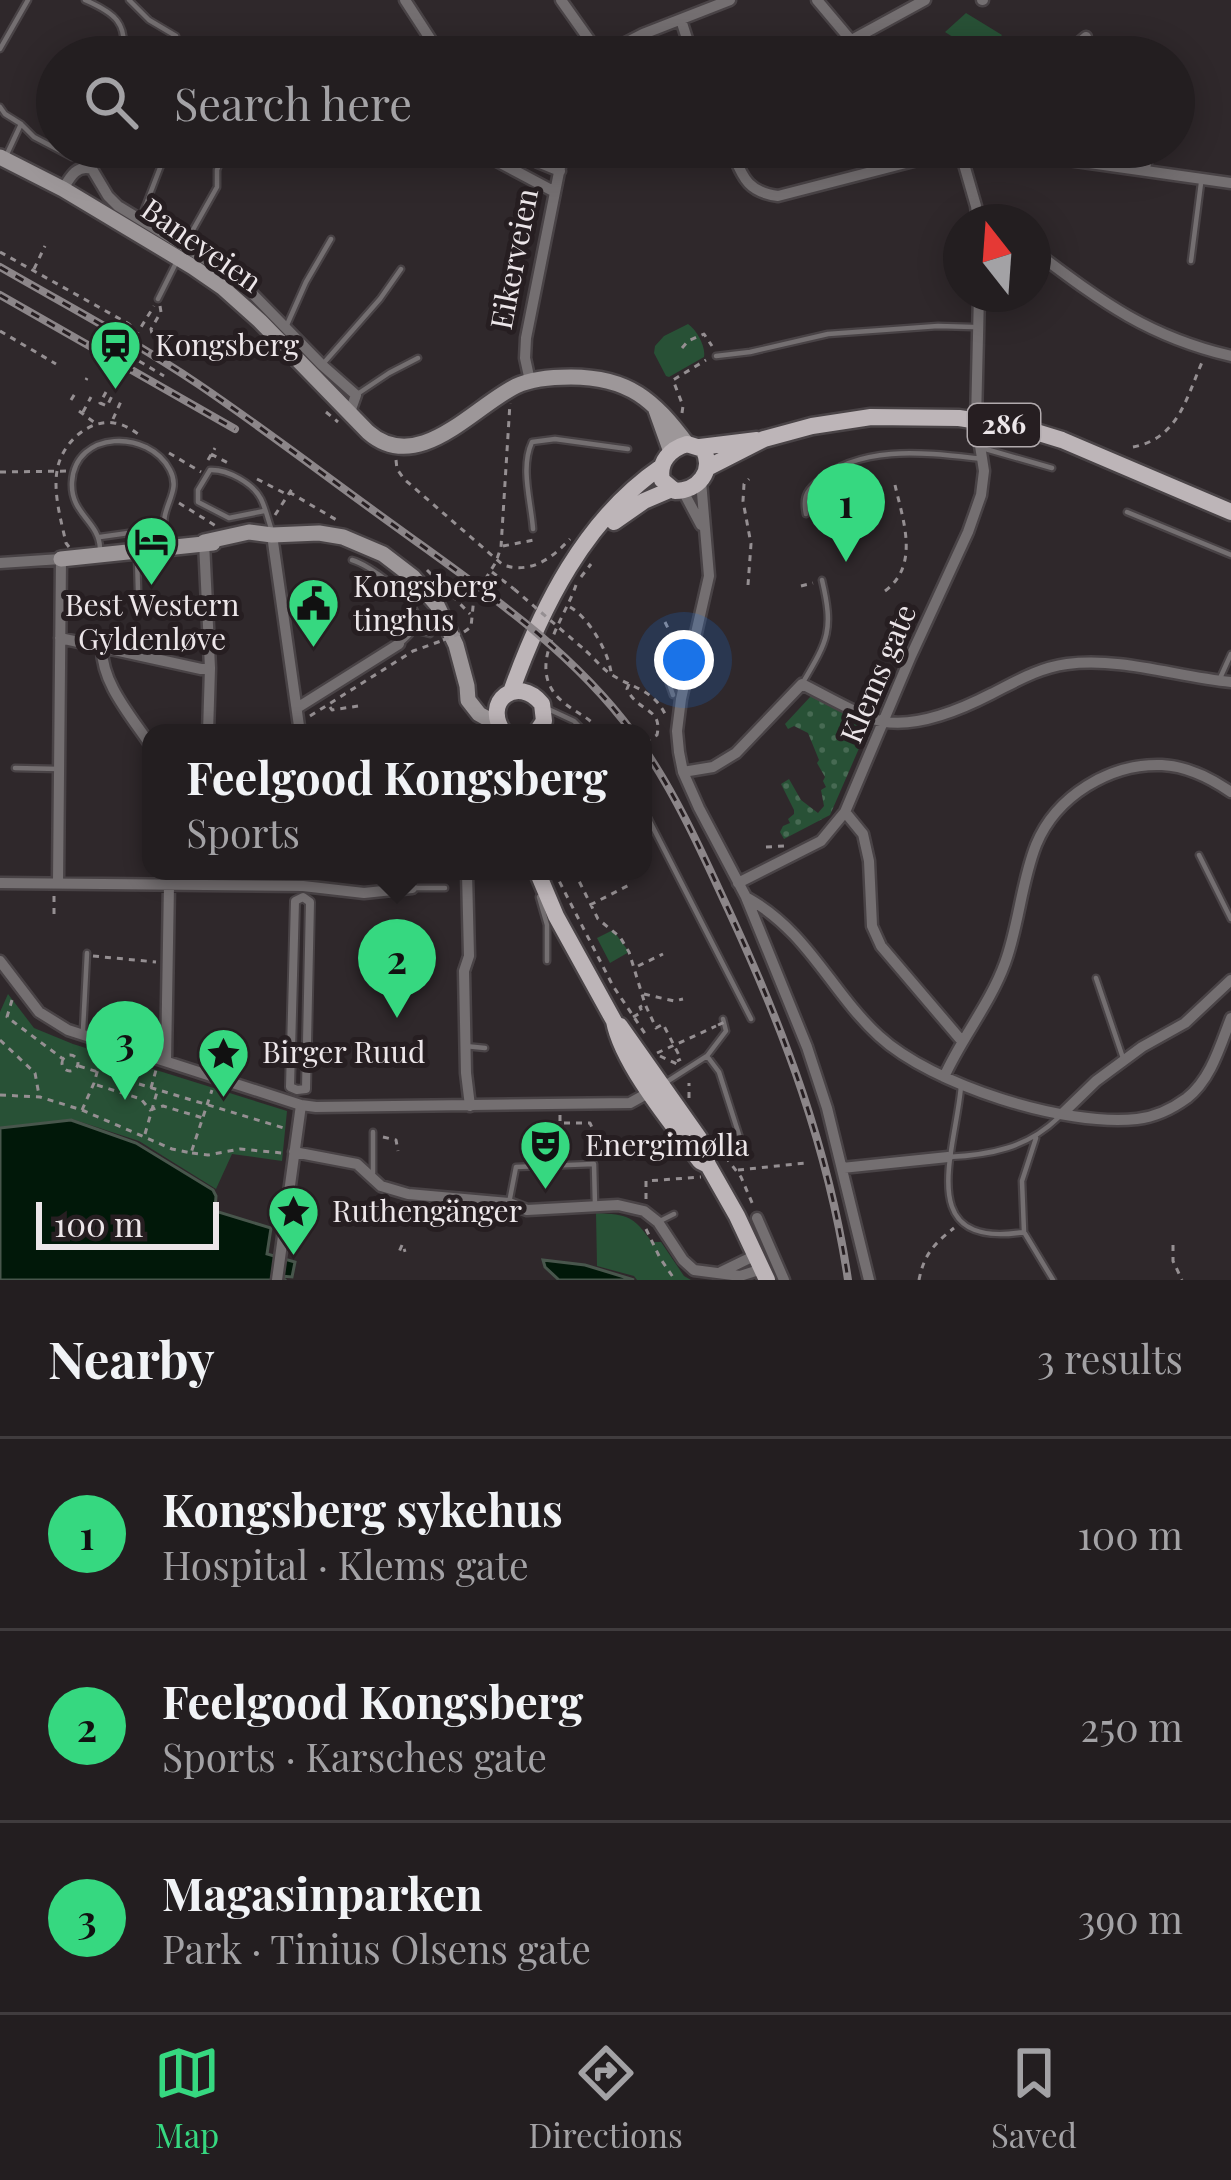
<!DOCTYPE html>
<meta charset="utf-8">
<style>
body{margin:0;font-family:"Playfair Display",serif;background:#2f2b2d;color:#f1f3f6}
.compass{position:absolute;left:943px;top:204px;width:108px;height:108px;border-radius:50%;background:#231e20;box-shadow:0 6px 30px #0003;rotate:343deg}
.scale{position:absolute;left:36px;bottom:30px;width:183px;box-sizing:border-box;padding-left:12px;border:6px solid #ece6e9;border-top:0;font-size:33px;line-height:42px;white-space:nowrap;color:#ece6e9;-webkit-text-stroke:9px #261e21;paint-order:stroke}
.you{position:absolute;left:684px;top:660px;width:42px;height:42px;margin:-30px;border:9px solid #fff;border-radius:50%;background:#1a73e8;box-shadow:0 0 0 18px #1a73e833}
.badge{display:grid;place-items:center;width:78px;height:78px;border-radius:50%;background:#36d880;color:#111;font-size:39px;font-weight:700}
.pin{position:absolute;translate:-50% -99px;filter:drop-shadow(0 3px 6px #0008)}
.pin::after{content:'';position:absolute;top:63px;width:42px;height:36px;background:inherit;clip-path:polygon(0 0,100% 0,50% 100%)}
.popup{position:absolute;left:142px;top:724px;width:510px;height:156px;box-sizing:border-box;display:grid;place-content:center;border-radius:24px;background:#231e20;filter:drop-shadow(0 3px 9px #0005);font-size:39px;white-space:nowrap;color:#a3a2a5}
.popup b{font-size:45px;color:#f1f3f6}
.popup::after{content:'';position:absolute;left:50%;top:100%;margin-left:-24px;border:24px solid transparent;border-top-color:#231e20}
.list{margin:0;padding:0;list-style:none}
h2{display:flex;justify-content:space-between;align-items:center;height:156px;margin:0;padding:0 48px;font-size:51px}
h2 small{font-size:39px;font-weight:400;color:#a3a2a5}
.list li{display:grid;grid-template-columns:78px 1fr auto;gap:36px;align-items:center;box-sizing:border-box;height:192px;padding:0 48px;border-top:3px solid #403c3e}
.list b{display:block;font-size:45px;white-space:nowrap}
.list p{margin:0;font-size:39px;white-space:nowrap;color:#a3a2a5}
.list em{font-size:39px;font-style:normal;color:#a3a2a5}
.icon{flex:none;width:66px;height:66px;fill:none;stroke:currentColor;stroke-width:2;stroke-linecap:round;stroke-linejoin:round}
.map{position:relative;flex:none;width:1231px;height:1280px;overflow:hidden}
.search{position:absolute;background:#231e20;box-shadow:0 6px 30px #0003;left:36px;right:36px;top:36px;height:132px;display:flex;align-items:center;gap:30px;box-sizing:border-box;padding:0 42px;border-radius:66px;color:#a3a2a5;font-size:45px}
.sheet{height:732px;background:#231e20}
nav{display:flex;justify-content:space-around;align-items:center;box-sizing:border-box;height:168px;border-top:3px solid #403c3e;background:#231e20;font-size:33px;color:#a3a2a5}
nav a{display:grid;justify-items:center;gap:6px}
nav .on{color:#36d880}
.map>svg:first-child{display:block}
.grass{fill:url(#grass-dots)}
.park{fill:#285136}
.water{fill:#011809;stroke:#48564c;stroke-width:3}
.lines{fill:none;stroke-linecap:round;stroke-linejoin:round}
.service-casing{stroke:#494346;stroke-width:9}
.pedestrian-casing{stroke:#494346;stroke-width:12}
.minor-casing{stroke:#494346;stroke-width:15}
.secondary-casing{stroke:#494346;stroke-width:20}
.primary-casing{stroke:#494346;stroke-width:21}
.path{stroke:#958f92;stroke-width:3;stroke-dasharray:6 6;stroke-linecap:butt}
.service{stroke:#746f71;stroke-width:4.5}
.pedestrian{stroke:#746f71;stroke-width:8}
.minor{stroke:#746f71;stroke-width:10}
.secondary{stroke:#9d9799;stroke-width:15}
.primary{stroke:#bdb5b8;stroke-width:16}
.rail-casing{stroke:#8c8689;stroke-width:8}
.rail{stroke:#261e21;stroke-width:3;stroke-dasharray:9;stroke-linecap:butt}
.path-bridge{stroke:#958f92;stroke-width:3;stroke-dasharray:6 6;stroke-linecap:butt}
.labels{text-anchor:middle;stroke-width:10;stroke-linejoin:round;paint-order:stroke}
.shield{fill:#261e21;stroke:#b1aaad;stroke-width:3}
.shield-label{font-size:27px;font-weight:bold;fill:#ece6e9}
.street-label{font-size:30px;fill:#ece6e9;stroke:#261e21}
.poi-label{font-size:30px;fill:#ece6e9;stroke:#261e21;text-anchor:start}
</style>
<div class="map">
<svg width="1231" height="1280" viewBox="0 0 1231 1280">
<defs>
<pattern id="grass-dots" width="8" height="8" patternUnits="userSpaceOnUse" patternTransform="scale(3)"><rect width="8" height="8" fill="#285136"/><path d="M2 2h.1M6 6h.1" fill="none" stroke="#476a53" stroke-width="1.8" stroke-linecap="round"/></pattern>
</defs>
<rect width="100%" height="100%" fill="#2f282b"/>
<path class="grass" d="M 811,696 L 866,726 L 867,730 L 830,815 L 784,839 L 780,832 L 783,826 L 790,823 L 788,819 L 794,814 L 794,810 L 781,784 L 789,779 L 801,800 L 818,813 L 824,806 L 821,790 L 826,787 L 823,781 L 825,777 L 817,763 L 819,760 L 808,733 L 794,726 L 788,729 L 785,724 Z"/>
<path class="park" d="M 966,13 L 1002,35 L 984,57 L 945,32 Z
M 688,324 C 697,330 706,347 704,357 L 669,377 L 666,376 L 654,353 L 655,346 L 664,336 Z
M 613,930 L 629,952 L 610,963 L 597,938 Z
M 8,994 L 34,1028 L 73,1044 L 287,1111 L 282,1161 L 232,1154 L 216,1189 L 139,1141 L 72,1119 L 0,1127 L 0,1012 Z
M 596,1213 C 629,1215 632,1215 652,1242 L 661,1242 L 684,1276 L 691,1280 L 637,1280 L 634,1276 L 597,1266 Z"/>
<path class="water" d="M 71,1120 L 136,1143 L 213,1190 L 216,1196 L 215,1211 L 271,1228 L 267,1254 L 295,1262 L 292,1277 L 281,1276 L 285,1280 L 0,1280 L 0,1128 Z
M 543,1260 L 585,1265 L 634,1280 L 559,1280 L 545,1267 Z"/>
<g class="lines">
<defs>
<path id="service" d="M 85,0 C 115,13 128,23 123,57
M 129,0 L 149,20 L 176,36
M 0,49 L 28,0
M 0,107 L 5,114 L 21,124 L 7,154
M 21,124 L 34,137 L 72,157
M 1147,171 L 1153,147
M 140,220 L 168,147
M 185,244 L 217,187 L 217,170 L 224,152
M 1191,261 L 1201,183
M 158,299 L 177,261
M 286,327 L 306,282 L 331,239
M 716,356 L 750,352 L 828,334 L 938,326 L 973,327
M 322,365 L 380,299 L 401,269
M 356,395 L 389,373 L 418,358
M 982,448 L 1052,468
M 264,511 L 229,518 L 198,502 L 198,490 L 210,470 C 227,469 253,483 261,499 C 265,507 268,519 271,528
M 1127,512 L 1231,555
M 806,514 C 803,499 805,492 817,482 C 861,443 928,453 982,459
M 533,529 C 531,501 520,468 532,442 L 555,439 L 628,449
M 100,537 L 164,528
M 100,548 C 99,521 70,514 72,482 C 75,430 149,429 170,470 C 179,487 169,498 165,515 C 163,524 165,533 168,542
M 137,556 L 138,591
M 352,560 C 370,565 415,598 417,618 C 417,629 408,637 401,643
M 414,630 L 430,634
M 664,669 L 673,695
M 1221,676 L 1231,654
M 802,684 C 828,640 834,631 822,580
M 546,708 L 574,721 L 586,733
M 546,728 L 583,730
M 15,768 L 59,769
M 643,808 L 751,1019
M 1199,855 L 1231,919
M 412,888 L 445,888
M 401,890 L 403,871
M 539,897 L 547,925 L 547,961
M 1096,978 L 1123,1058
M 83,1030 L 87,953
M 465,1046 L 485,1048
M 707,1056 L 719,1072 L 741,1141
M 668,1081 L 707,1056 L 726,1031 L 723,1019
M 961,1086 C 956,1150 912,1250 1024,1232 L 1053,1280
M 373,1132 L 373,1173
M 948,1157 C 990,1155 1027,1148 1058,1118
M 509,1203 L 516,1167 L 594,1164 L 595,1205
M 658,1222 L 674,1214
M 1024,1232 L 1022,1181 L 1036,1138"/>
<path id="pedestrian" d="M 303,897 L 310,902 L 306,1089 L 297,1090 L 290,1087 L 295,901 Z"/>
<path id="minor" d="M 405,0 L 442,57
M 561,0 L 600,55
M 817,0 L 865,57
M 982,0 L 983,0
M 681,20 L 693,57
M 850,41 L 925,0
M 598,57 L 643,34 L 730,0
M 1062,57 L 1086,37
M 477,147 L 491,158 L 555,192
M 520,147 L 538,162 L 560,171
M 730,147 C 742,174 745,192 778,196 L 960,149 L 1026,154 L 1231,183
M 959,147 L 976,206 L 978,222
M 63,189 C 70,177 77,164 92,169 L 108,196 L 118,206 L 238,279 L 322,365 L 356,395 L 350,412
M 1033,250 C 1101,301 1146,336 1231,356
M 530,381 L 525,358 L 526,338 L 564,147
M 701,481 L 709,576 L 681,699 L 677,731 L 679,752 L 683,772 L 699,808 L 746,897 C 809,932 830,991 879,1036 C 932,1085 1065,1127 1137,1119 C 1155,1117 1172,1109 1187,1098 C 1211,1079 1220,1046 1231,1018
M 683,491 L 701,525
M 272,535 L 300,733
M 204,542 L 210,668 L 208,733
M 0,563 L 61,559 L 58,883
M 60,638 L 201,669 L 210,668
M 102,647 C 101,683 132,717 151,746
M 297,708 L 399,644
M 683,772 L 713,767 L 736,753 L 802,684 C 824,695 846,708 868,717 C 905,733 958,711 991,694 C 1017,681 1038,668 1067,664 C 1122,657 1177,677 1231,682
M 467,873 L 469,956 L 464,971 L 466,1073 L 470,1106
M 0,883 L 303,886 L 364,893 L 412,888
M 738,883 L 821,841 L 845,812
M 746,897 L 807,1047 L 827,1108 L 869,1280
M 0,961 L 39,1012 L 68,1030 L 301,1105 L 316,1107 L 630,1103 L 650,1092
M 961,1040 L 881,946 L 872,926 L 869,861 L 863,834 L 845,812 L 910,658 L 968,532 L 981,495 L 984,471 L 976,420 L 979,294
M 166,1061 L 169,884
M 944,1077 C 962,1037 990,1004 1005,963 C 1019,925 1021,883 1036,845 C 1056,796 1110,763 1162,765 C 1186,766 1212,779 1231,792
M 1063,1113 L 1096,1081 L 1142,1047 L 1185,1023 L 1231,980
M 294,1152 L 357,1164 L 381,1186 L 408,1194 L 509,1203 L 527,1210 L 618,1205 L 644,1211 L 658,1222 L 683,1260 L 694,1270 L 740,1276 L 762,1269
M 842,1168 L 948,1157
M 757,1218 L 784,1280
M 721,1272 L 756,1255
M 277,1280 L 301,1105"/>
<path id="secondary" d="M 0,157 L 63,189 L 193,267 L 222,287 L 260,321 L 368,432 C 418,476 473,407 516,386 C 533,378 553,377 571,377 C 629,377 654,400 687,444
M 656,410 L 671,452
M 204,542 L 249,532 L 272,535 L 319,533 L 343,537 L 383,554 L 413,577 L 437,605 L 456,645 L 467,686 L 468,700 L 479,714 L 497,724
M 61,559 L 213,543"/>
<path id="primary" d="M 687,444 L 703,449 C 715,471 698,491 675,491 L 662,480 C 658,462 670,449 687,444 Z
M 700,447 L 757,440
M 707,468 L 764,439 L 812,426 L 871,417 L 959,418 L 1023,428 L 1062,440 L 1231,512
M 614,522 L 644,501 L 672,489
M 511,692 C 541,608 585,519 661,467
M 504,733 C 481,701 518,674 542,704 L 544,721 L 536,733
M 537,871 L 556,916 L 614,1021 C 622,1064 673,1125 700,1161 L 708,1165
M 620,1026 L 699,1138 L 708,1165 L 737,1216 L 767,1280"/>
</defs>
<use href="#service" class="service-casing"/>
<use href="#pedestrian" class="pedestrian-casing"/>
<use href="#minor" class="minor-casing"/>
<use href="#secondary" class="secondary-casing"/>
<use href="#primary" class="primary-casing"/>
<path class="path" d="M 0,252 L 129,324 L 137,333
M 34,269 L 45,246
M 160,306 L 161,312 L 151,329 L 152,334 L 180,354
M 0,331 L 56,364
M 135,337 L 154,306
M 682,348 L 688,341 L 704,334 L 712,346
M 129,355 L 164,376
M 86,380 L 87,378
M 106,392 L 100,403 L 107,406 L 113,394
M 71,400 L 76,392
M 79,411 L 95,423
M 83,412 L 91,397
M 326,412 L 338,422
M 682,413 L 683,406 L 673,380 L 706,360
M 113,419 L 122,399
M 1133,447 C 1179,438 1186,398 1203,360
M 169,453 L 201,472
M 211,454 L 228,463
M 208,460 L 215,448
M 396,460 L 397,469 L 404,479 L 503,565 C 531,574 551,559 570,539
M 0,472 L 69,471
M 257,479 L 286,494
M 289,492 L 340,522
M 179,503 L 216,526
M 275,515 L 292,489
M 503,546 L 534,540
M 69,547 L 66,543 C 61,520 52,490 58,466 C 64,442 89,419 114,423 C 124,424 132,430 140,435
M 427,570 L 470,614
M 492,572 L 514,589
M 581,577 L 591,564
M 576,585 C 564,621 523,669 563,702 C 580,716 586,714 602,733
M 748,585 L 751,544 L 743,501 L 744,484 L 749,479
M 801,586 L 813,583
M 885,591 C 920,565 903,520 895,485
M 570,607 C 589,618 608,651 611,672
M 665,622 L 680,653
M 464,632 L 471,627 L 474,597 L 496,562 L 501,547 L 510,403
M 586,651 C 594,658 601,667 609,673 C 631,688 654,689 666,716
M 629,684 L 627,689 C 638,713 663,707 657,735 L 649,740
M 330,707 L 332,710 L 358,706
M 310,716 L 413,651 L 441,641
M 766,847 L 784,846
M 554,871 L 613,986 L 648,1038
M 574,871 L 598,919 L 620,937 L 629,952 L 645,1004 L 656,1028 L 663,1024 L 681,1059 L 677,1061
M 54,896 L 54,918
M 590,905 L 631,884
M 93,956 L 156,962
M 638,966 L 663,954
M 644,994 L 674,1001 L 683,999
M 12,1000 L 7,1017 L 63,1059
M 633,1017 L 642,1012 L 640,1007 L 644,1005
M 0,1040 L 35,1073 L 39,1095
M 657,1053 L 716,1026
M62 1063a8 8 0 1 1 16 0a8 8 0 1 1-16 0Z
M 660,1056 L 677,1064
M 101,1057 L 109,1060 L 129,1081 L 284,1128
M 79,1066 L 98,1072
M 97,1085 L 141,1099 L 150,1110 L 163,1106 L 203,1118
M 151,1088 L 156,1070
M 0,1095 L 40,1097 L 82,1110 L 94,1083 L 102,1055
M 689,1098 L 689,1083
M 82,1110 L 172,1149 L 191,1153 L 212,1090
M 560,1115 L 560,1123 L 590,1123 L 593,1130
M 145,1134 L 157,1092
M 383,1137 L 396,1140 L 398,1151
M 718,1147 L 741,1177 L 753,1205
M 192,1153 L 208,1155 L 240,1149 L 282,1153
M 738,1170 L 806,1163
M 301,1199 L 306,1202 L 305,1206 L 313,1207
M 646,1199 L 646,1181 L 701,1177
M 402,1207 L 425,1208
M 646,1229 L 660,1258 L 675,1280
M 402,1245 L 399,1252 L 406,1250
M 1173,1245 L 1173,1261 L 1182,1280
M 919,1280 C 924,1254 934,1244 954,1228"/>
<use href="#service" class="service"/>
<use href="#pedestrian" class="pedestrian"/>
<use href="#minor" class="minor"/>
<use href="#secondary" class="secondary"/>
<use href="#primary" class="primary"/>
<defs>
<path id="rail" d="M 0,267 C 66,305 134,341 198,384 C 266,430 332,481 399,529 C 483,590 571,649 633,733
M 0,295 L 235,429
M 643,747 C 678,798 703,855 729,911 C 784,1030 829,1150 848,1280"/>
</defs>
<use href="#rail" class="rail-casing"/>
<use href="#rail" class="rail"/>
<path class="path-bridge" d="M 514,589 L 586,651
M 443,640 L 464,632
M 718,1025 L 727,1021"/>
</g>
<defs>
<symbol id="station-pin" viewBox="-11 -11 22 30"><path d="M0 17L-7.5 6A9.5 9.5 0 1 1 7.5 6Z" fill="#36d880" stroke="#261e21"/><path d="M-3-6H3Q5-6 5-4V2Q5 4 3 4L4.5 6H3L1.5 4h-3L-3 6H-4.5L-3 4Q-5 4-5 2V-4Q-5-6-3-6ZM-3.5-4v3h7v-3ZM-3.5 1v1.5H-2V1ZM2 1v1.5H3.5V1Z" fill="#111"/></symbol>
<symbol id="hotel-pin" viewBox="-11 -11 22 30"><path d="M0 17L-7.5 6A9.5 9.5 0 1 1 7.5 6Z" fill="#36d880" stroke="#261e21"/><path d="M-6-4.5h1.5V1H6V5H4.5V3h-9V5H-6ZM-4 0a1.8 1.8 0 1 1 3.6 0ZM.5 0V-2.5h3Q6-2.5 6 0Z" fill="#111"/></symbol>
<symbol id="civic-pin" viewBox="-11 -11 22 30"><path d="M0 17L-7.5 6A9.5 9.5 0 1 1 7.5 6Z" fill="#36d880" stroke="#261e21"/><path d="M-.6-6.5H3V-4.5H.6V-3L4-1V1h2V6H-6V1h2V-1L-.6-3ZM-1.2 2.5V6h2.4V2.5Z" fill="#111"/></symbol>
<symbol id="sight-pin" viewBox="-11 -11 22 30"><path d="M0 17L-7.5 6A9.5 9.5 0 1 1 7.5 6Z" fill="#36d880" stroke="#261e21"/><path d="M0-6L1.8-2.2L6-1.7L2.9 1.2L3.7 5.4L0 3.3L-3.7 5.4L-2.9 1.2L-6-1.7L-1.8-2.2Z" fill="#111"/></symbol>
<symbol id="theatre-pin" viewBox="-11 -11 22 30"><path d="M0 17L-7.5 6A9.5 9.5 0 1 1 7.5 6Z" fill="#36d880" stroke="#261e21"/><path d="M-5-5.5Q0-4 5-5.5V0Q5 5 0 6Q-5 5-5 0ZM-3.3-2.5H-1v1.5H-3.3ZM1-2.5H3.3v1.5H1ZM-2.8 1Q0 5.5 2.8 1Z" fill="#111"/></symbol>
</defs>
<g fill-rule="evenodd">
<use href="#station-pin" x="86" y="316" width="59" height="81"/>
<use href="#hotel-pin" x="122" y="512" width="59" height="81"/>
<use href="#civic-pin" x="284" y="574" width="59" height="81"/>
<use href="#sight-pin" x="194" y="1024" width="59" height="81"/>
<use href="#theatre-pin" x="516" y="1116" width="59" height="81"/>
<use href="#sight-pin" x="264" y="1182" width="59" height="81"/>
</g>
<g class="labels">
<rect class="shield" x="968" y="404" width="72" height="42" rx="9"/>
<g class="shield-label">
<text x="1004" y="434">286</text>
</g>
<g class="street-label">
<text transform="translate(201 246) rotate(35)" y="10">Baneveien</text>
<text transform="translate(515 259) rotate(-79)" y="10">Eikerveien</text>
<text transform="translate(879 674) rotate(-67)" y="10">Klems gate</text>
</g>
<g class="poi-label">
<text x="155" y="356">Kongsberg</text>
<text x="353" y="597">Kongsberg<tspan x="353" dy="34">tinghus</tspan></text>
<text x="152" y="616" text-anchor="middle">Best Western<tspan x="152" dy="34">Gyldenløve</tspan></text>
<text x="262" y="1063">Birger Ruud</text>
<text x="585" y="1156">Energimølla</text>
<text x="332" y="1222">Ruthengänger</text>
</g>
</g>
</svg>
<svg class="compass" viewBox="-18 -18 36 36"><path d="M0-13l5 13h-10z" fill="#e53935"/><path d="M0 13l5-13h-10z" fill="#a3a2a5"/></svg>
<div class="scale">100 m</div>
<div class="you"></div>
<div class="pin badge" style="left:846px;top:562px">1</div>
<div class="pin badge" style="left:397px;top:1018px">2</div>
<div class="popup"><b>Feelgood Kongsberg</b>Sports</div>
<div class="pin badge" style="left:125px;top:1100px">3</div>
<div class="search"><svg class="icon" aria-label="search" viewBox="0 0 24 24"><circle cx="10" cy="10" r="6"/><path d="M15 15l6 6"/></svg>Search here</div>
</div>
<section class="sheet">
<h2>Nearby<small>3 results</small></h2>
<ul class="list">
<li><span class="badge">1</span><div><b>Kongsberg sykehus</b><p>Hospital · Klems gate</p></div><em>100 m</em></li>
<li><span class="badge">2</span><div><b>Feelgood Kongsberg</b><p>Sports · Karsches gate</p></div><em>250 m</em></li>
<li><span class="badge">3</span><div><b>Magasinparken</b><p>Park · Tinius Olsens gate</p></div><em>390 m</em></li>
</ul>
</section>
<nav>
<a class="on"><svg class="icon" aria-label="map" viewBox="0 0 24 24"><path d="M3 6l6-2 6 2 6-2v14l-6 2-6-2-6 2zM9 4v14M15 6v14"/></svg>Map</a>
<a><svg class="icon" aria-label="directions" viewBox="0 0 24 24"><path d="M12 3l9 9-9 9-9-9zM9 14v-3h6M13 9l2 2-2 2"/></svg>Directions</a>
<a><svg class="icon" aria-label="saved" viewBox="0 0 24 24"><path d="M7 4h10v16l-5-4-5 4z"/></svg>Saved</a>
</nav>
